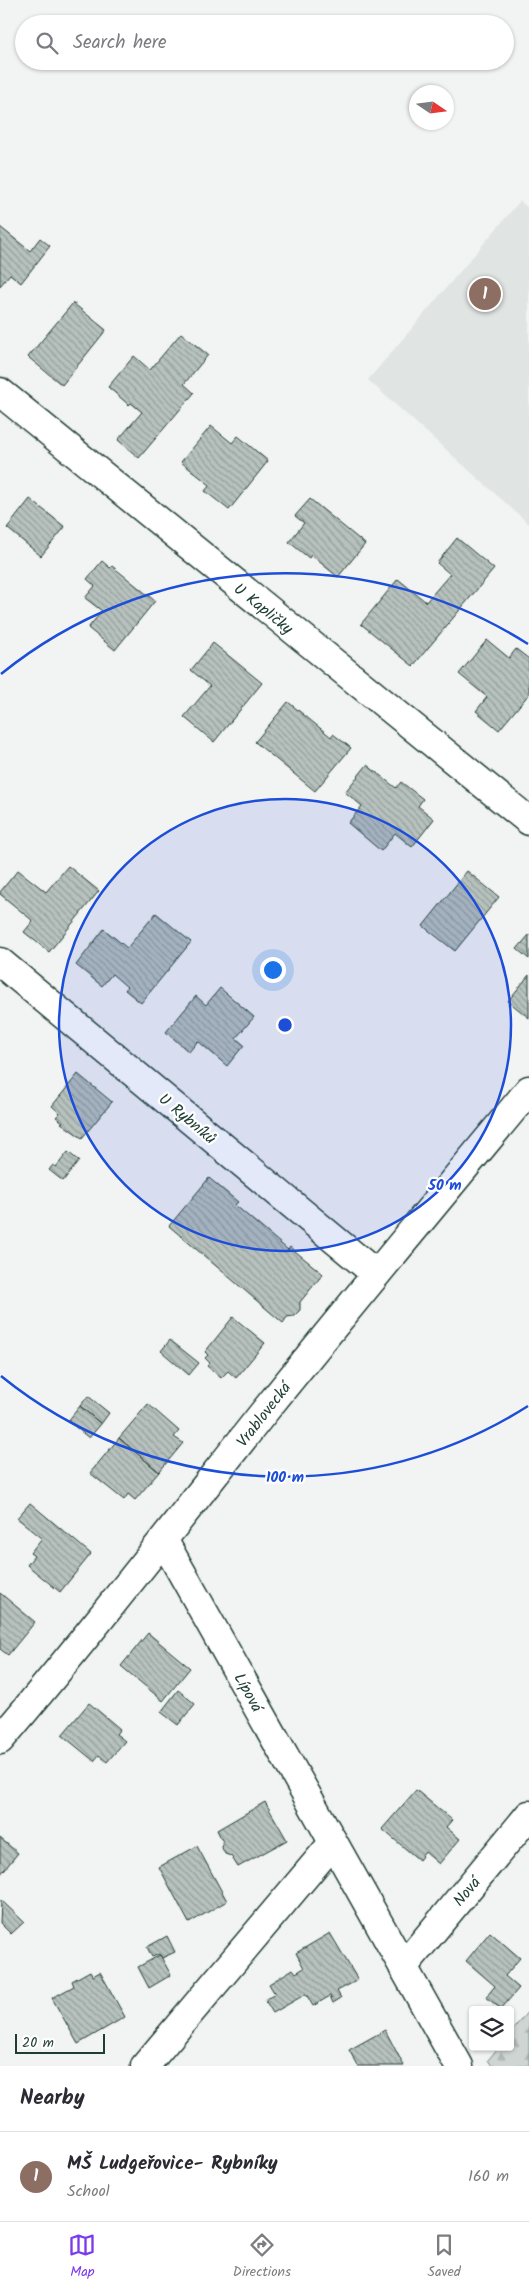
<!DOCTYPE html>
<meta charset="utf-8">
<style>
body{margin:0;font-family:Kalam,sans-serif;background:#f7f7f7;color:#2b2b33}
.controls{position:absolute;right:15px;bottom:15px;display:grid;overflow:hidden;border-radius:5px;box-shadow:0 1px 4px #0004}
.controls button{width:45px;height:45px;display:grid;place-items:center;padding:0;border:0;border-bottom:1px solid #e1e1e2;background:#fff;color:#2b2b33;font:25px sans-serif}
.compass{position:absolute;left:409px;top:85px;width:45px;height:45px;border-radius:50%;background:#fff;box-shadow:0 1px 4px #0004;rotate:103deg}
.scale{position:absolute;left:15px;bottom:12px;width:90px;box-sizing:border-box;padding-left:5px;border:2px solid #1f3d34;border-top:0;font-size:14px;line-height:18px;white-space:nowrap;color:#1f3d34;-webkit-text-stroke:4px #fff;paint-order:stroke}
.you{position:absolute;left:272px;top:969px;width:18px;height:18px;margin:-12px;border:4px solid #fff;border-radius:50%;background:#1a73e8;box-shadow:0 0 0 8px #1a73e833}
.badge{display:grid;place-items:center;width:32px;height:32px;border-radius:50%;background:#7c3aed;color:#fff;font-size:16px;font-weight:700}
.pin{position:absolute;translate:-50% -50%;border:2px solid #fff;box-shadow:0 1px 5px #0006}
.list{margin:0;padding:0;list-style:none}
h2{display:flex;justify-content:space-between;align-items:center;height:65px;margin:0;padding:0 20px;font-size:21px}
h2 small{font-size:16px;font-weight:400;color:#7c7c81}
.list li{display:grid;grid-template-columns:32px 1fr auto;gap:15px;align-items:center;box-sizing:border-box;height:90px;padding:0 20px;border-top:1px solid #e1e1e2}
.list b{display:block;font-size:19px;white-space:nowrap}
.list p{margin:0;font-size:16px;white-space:nowrap;color:#7c7c81}
.list em{font-size:16px;font-style:normal;color:#7c7c81}
.icon{flex:none;width:28px;height:28px;fill:none;stroke:currentColor;stroke-width:2;stroke-linecap:round;stroke-linejoin:round}
.map{position:relative;flex:none;width:529px;height:2066px;overflow:hidden}
.search{position:absolute;background:#fff;box-shadow:0 1px 4px #0004;left:15px;right:15px;top:15px;height:55px;display:flex;align-items:center;gap:12px;box-sizing:border-box;padding:0 18px;border-radius:28px;color:#7c7c81;font-size:19px}
.sheet{height:155px;background:#fff}
nav{display:flex;justify-content:space-around;align-items:center;box-sizing:border-box;height:70px;border-top:1px solid #e1e1e2;background:#fff;font-size:14px;color:#7c7c81}
nav a{display:grid;justify-items:center;gap:2px}
nav .on{color:#7c3aed}
.map>svg:first-child{display:block}
.built{fill:#e0e4e3}
.forest{fill:url(#forest-firs);stroke:#768984}
.building{fill:url(#building-back-hatch);stroke:#1f3d34}
.lines{fill:none;stroke-linecap:round;stroke-linejoin:round}
.street-casing{stroke:#1f3d34;stroke-width:31}
.street{stroke:#fff;stroke-width:28}
.ring{fill:none;stroke:#1d4ed8;stroke-width:2.5}
.labels{text-anchor:middle;stroke-width:4.5;stroke-linejoin:round;paint-order:stroke}
.street-label{font-size:16px;fill:#1f3d34;stroke:#fff}
.centre{fill:#1d4ed8;stroke:#fff;stroke-width:2.5}
.ring-label{font-size:15px;text-anchor:middle;font-weight:bold;fill:#1d4ed8;stroke:#fff;stroke-width:4.5;stroke-linejoin:round;paint-order:stroke}
</style>
<div class="map">
<svg width="529" height="2066" viewBox="0 0 529 2066">
<defs>
<pattern id="forest-firs" width="22" height="20" patternUnits="userSpaceOnUse" patternTransform="scale(1.25)"><rect width="22" height="20" fill="#ced5d3"/><path d="M5 1l3.5 6h-7zM16 11l3.5 6h-7z" fill="#b0b8b6"/></pattern>
<pattern id="building-back-hatch" width="6" height="6" patternUnits="userSpaceOnUse" patternTransform="scale(1.25)"><rect width="6" height="6" fill="#b7c1bd"/><path d="M-1 5l2 2M0 0l6 6M5-1l2 2" fill="none" stroke="#949e9a"/></pattern>
</defs>
<rect width="100%" height="100%" fill="#f2f3f3"/>
<filter id="ink" filterUnits="userSpaceOnUse"><feTurbulence type="fractalNoise" baseFrequency=".02" numOctaves="2"/><feDisplacementMap in="SourceGraphic" scale="10" xChannelSelector="R" yChannelSelector="G"/><feConvolveMatrix kernelMatrix="1 2 1 2 8 2 1 2 1" color-interpolation-filters="sRGB"/></filter>
<g filter="url(#ink)">
<path class="built" d="M 520,201 L 529,209 L 529,524 L 368,380 Z"/>
<path class="forest" d="M 529,2010 L 529,2066 L 492,2066 L 488,2060 L 499,2047 L 510,2047 L 510,2033 Z"/>
<path class="building" d="M 0,227 L 30,251 L 40,238 L 50,246 L 21,283 L 10,274 L 0,286 Z
M 73,303 L 106,330 L 62,385 L 28,357 Z
M 181,333 L 208,355 L 184,384 L 194,393 L 139,458 L 118,440 L 142,412 L 131,403 L 129,405 L 108,387 L 134,356 L 150,370 Z
M 211,426 L 232,443 L 238,436 L 268,461 L 229,510 L 205,491 L 210,485 L 181,462 Z
M 30,499 L 65,527 L 41,556 L 7,528 Z
M 310,499 L 365,544 L 338,577 L 311,555 L 309,558 L 289,542 L 304,523 L 295,516 Z
M 457,538 L 494,569 L 413,666 L 361,624 L 398,579 L 426,602 L 450,574 L 437,563 Z
M 102,561 L 110,568 L 112,566 L 155,601 L 115,650 L 88,628 L 102,611 L 85,598 L 95,586 L 87,579 Z
M 487,640 L 509,658 L 516,649 L 529,659 L 529,694 L 499,730 L 476,711 L 487,697 L 459,674 Z
M 213,643 L 262,683 L 214,742 L 184,717 L 210,686 L 191,670 Z
M 288,702 L 331,737 L 333,734 L 351,748 L 315,791 L 255,742 Z
M 367,765 L 396,788 L 401,782 L 423,799 L 418,806 L 434,819 L 412,847 L 395,833 L 381,851 L 348,823 L 362,806 L 345,792 Z
M 68,866 L 99,891 L 49,952 L 24,932 L 33,921 L 0,894 L 0,892 L 18,870 L 46,892 Z
M 467,871 L 499,897 L 455,951 L 423,926 Z
M 156,913 L 191,942 L 141,1003 L 125,990 L 127,987 L 112,974 L 102,986 L 76,965 L 104,929 L 127,948 Z
M 529,935 L 529,959 L 517,949 Z
M 529,975 L 529,1018 L 508,1001 Z
M 220,988 L 254,1017 L 236,1038 L 244,1045 L 227,1066 L 198,1041 L 189,1052 L 166,1032 L 196,996 L 206,1005 Z
M 78,1074 L 112,1102 L 82,1138 L 61,1123 L 63,1122 L 56,1117 L 60,1113 L 52,1106 Z
M 68,1152 L 79,1161 L 63,1181 L 49,1170 L 53,1165 L 56,1167 Z
M 209,1178 L 238,1202 L 235,1205 L 288,1250 L 290,1247 L 323,1274 L 300,1302 L 300,1310 L 294,1316 L 287,1317 L 283,1323 L 169,1226 Z
M 233,1317 L 265,1343 L 236,1378 L 228,1371 L 221,1378 L 207,1366 L 210,1363 L 205,1358 L 208,1355 L 205,1352 Z
M 170,1340 L 199,1363 L 189,1375 L 161,1351 Z
M 88,1396 L 109,1413 L 101,1424 L 80,1406 Z
M 148,1404 L 179,1431 L 174,1437 L 183,1443 L 159,1472 L 119,1438 Z
M 80,1406 L 101,1424 L 89,1438 L 68,1421 Z
M 119,1438 L 159,1472 L 135,1500 L 128,1494 L 124,1500 L 90,1473 Z
M 30,1503 L 91,1554 L 60,1592 L 27,1565 L 34,1556 L 30,1553 L 42,1538 L 17,1518 Z
M 0,1593 L 35,1622 L 8,1655 L 0,1649 Z
M 148,1633 L 190,1668 L 163,1701 L 121,1666 Z
M 178,1690 L 195,1704 L 178,1725 L 161,1712 Z
M 89,1703 L 120,1729 L 116,1734 L 125,1741 L 107,1762 L 99,1755 L 94,1761 L 62,1735 Z
M 416,1790 L 452,1820 L 446,1827 L 460,1839 L 439,1864 L 425,1852 L 419,1860 L 382,1829 Z
M 265,1802 L 287,1840 L 238,1867 L 231,1856 L 225,1854 L 222,1848 L 223,1842 L 217,1830 Z
M 0,1838 L 18,1853 L 0,1875 Z
M 197,1846 L 227,1901 L 189,1923 L 159,1867 Z
M 1,1900 L 24,1922 L 11,1934 L 0,1923 Z
M 490,1932 L 520,1958 L 505,1976 L 519,1988 L 501,2009 L 486,1997 L 495,1986 L 466,1961 Z
M 330,1933 L 358,1980 L 337,1991 L 341,1998 L 333,2003 L 330,1996 L 313,2006 L 306,1994 L 273,2013 L 265,2000 L 275,1994 L 269,1984 L 293,1969 L 296,1973 L 304,1968 L 296,1953 Z
M 167,1936 L 175,1952 L 162,1958 L 159,1954 L 152,1957 L 147,1947 Z
M 160,1955 L 171,1975 L 149,1988 L 138,1967 Z
M 90,1971 L 93,1976 L 100,1972 L 125,2017 L 78,2044 L 52,1998 L 74,1986 L 72,1981 Z
M 385,2030 L 404,2066 L 358,2066 L 349,2050 Z"/>
<g class="lines">
<defs>
<path id="street" d="M 0,392 L 529,821
M 0,962 L 376,1274
M 164,1541 L 459,2066
M 0,1740 C 91,1633 177,1522 264,1412 C 351,1304 440,1197 529,1090
M 403,1967 L 529,1815
M 145,2066 L 333,1843"/>
</defs>
<use href="#street" class="street-casing"/>
<use href="#street" class="street"/>
</g>
</g>
<circle cx="285" cy="1025" r="226" fill="#1d4ed8" fill-opacity=".12"/>
<g class="ring">
<circle cx="285" cy="1025" r="226"/>
<path d="M528 1406A452 452 0 0 1 1 1376M1 674A452 452 0 0 1 528 644"/>
</g>
<g class="labels">
<g class="street-label">
<text transform="translate(264 608) rotate(39)" y="6">U Kapličky</text>
<text transform="translate(188 1118) rotate(40)" y="6">U Rybníků</text>
<text transform="translate(263 1414) rotate(-52)" y="6">Vrablovecká</text>
<text transform="translate(249 1692) rotate(61)" y="6">Lípová</text>
<text transform="translate(466 1891) rotate(-50)" y="6">Nová</text>
</g>
</g>
<circle cx="285" cy="1025" r="8" class="centre"/>
<g class="ring-label">
<text x="445" y="1190">50 m</text>
<text x="285" y="1482">100 m</text>
</g>
</svg>
<div class="controls">
<button><svg class="icon" aria-label="layers" viewBox="0 0 24 24"><path d="M12 4l9 5-9 5-9-5zM3 14l9 5 9-5"/></svg></button>
</div>
<svg class="compass" viewBox="-18 -18 36 36"><path d="M0-13l5 13h-10z" fill="#e53935"/><path d="M0 13l5-13h-10z" fill="#7c7c81"/></svg>
<div class="scale">20 m</div>
<div class="you"></div>
<div class="pin badge" style="left:485px;top:294px;background:#8d6e63">1</div>
<div class="search"><svg class="icon" aria-label="search" viewBox="0 0 24 24"><circle cx="10" cy="10" r="6"/><path d="M15 15l6 6"/></svg>Search here</div>
</div>
<section class="sheet">
<h2>Nearby<small></small></h2>
<ul class="list">
<li><span class="badge" style="background:#8d6e63">1</span><div><b>MŠ Ludgeřovice- Rybníky</b><p>School</p></div><em>160 m</em></li>
</ul>
</section>
<nav>
<a class="on"><svg class="icon" aria-label="map" viewBox="0 0 24 24"><path d="M3 6l6-2 6 2 6-2v14l-6 2-6-2-6 2zM9 4v14M15 6v14"/></svg>Map</a>
<a><svg class="icon" aria-label="directions" viewBox="0 0 24 24"><path d="M12 3l9 9-9 9-9-9zM9 14v-3h6M13 9l2 2-2 2"/></svg>Directions</a>
<a><svg class="icon" aria-label="saved" viewBox="0 0 24 24"><path d="M7 4h10v16l-5-4-5 4z"/></svg>Saved</a>
</nav>
